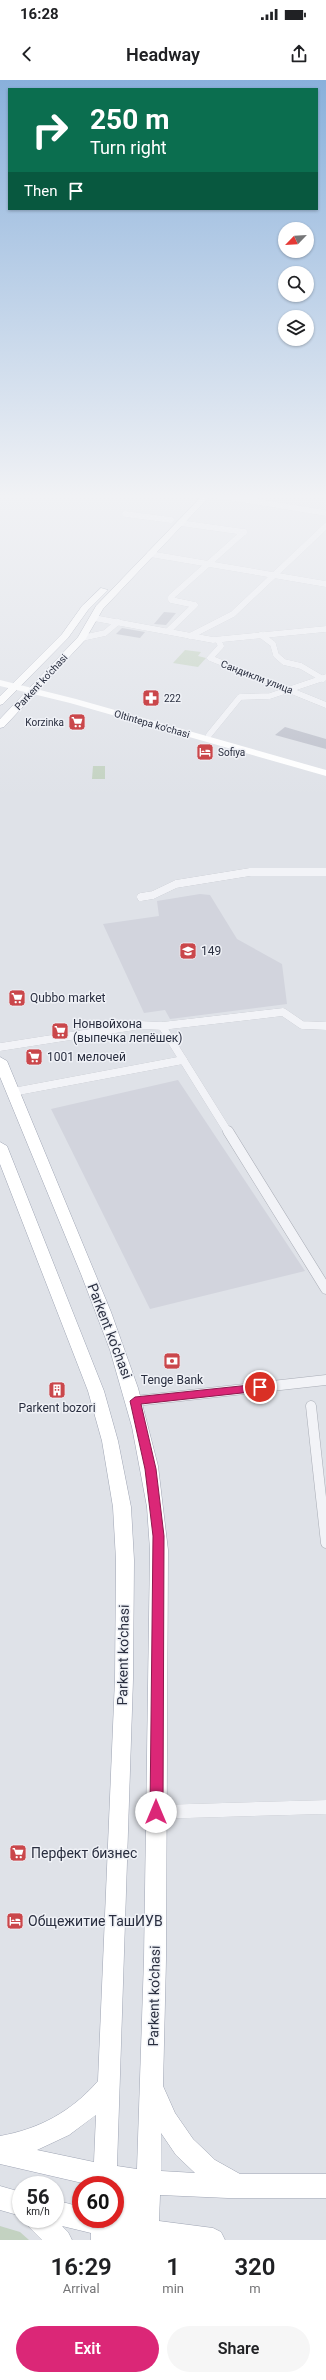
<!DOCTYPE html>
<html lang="en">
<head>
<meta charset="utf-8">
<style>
  body { margin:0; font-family:Roboto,sans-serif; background:#f6f6f6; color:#202124; height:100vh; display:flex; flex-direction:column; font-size:15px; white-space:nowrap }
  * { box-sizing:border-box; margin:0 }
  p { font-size:13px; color:#757577 }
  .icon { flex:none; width:22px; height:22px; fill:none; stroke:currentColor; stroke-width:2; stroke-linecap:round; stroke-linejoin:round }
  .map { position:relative; height:2160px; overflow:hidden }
  .sheet { display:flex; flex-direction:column; background:#fff; flex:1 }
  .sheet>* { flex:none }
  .hud { position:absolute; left:8px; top:8px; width:310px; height:122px; border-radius:0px; box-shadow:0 1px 3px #0004; background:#0b6e4f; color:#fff; overflow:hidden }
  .needle { width:26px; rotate:245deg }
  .fabs { position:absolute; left:278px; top:142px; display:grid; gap:8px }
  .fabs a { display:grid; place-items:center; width:36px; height:36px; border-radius:50%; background:#fff; box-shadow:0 1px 3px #0004; font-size:20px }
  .speed { position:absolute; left:12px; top:2096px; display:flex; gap:8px; font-size:20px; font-weight:700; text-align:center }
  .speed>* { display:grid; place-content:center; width:52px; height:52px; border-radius:50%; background:#fff; box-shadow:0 1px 3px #0004; line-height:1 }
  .speed small { font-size:10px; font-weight:400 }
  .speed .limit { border:6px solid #d22; background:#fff; color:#111 }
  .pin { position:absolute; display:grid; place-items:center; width:34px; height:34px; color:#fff; margin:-17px; border:2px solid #fff; border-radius:50%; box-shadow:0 1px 4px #0007 }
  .me { position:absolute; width:44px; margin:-22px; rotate:0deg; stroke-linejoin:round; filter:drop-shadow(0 0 3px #0008) }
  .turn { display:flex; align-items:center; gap:14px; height:84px; padding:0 16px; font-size:18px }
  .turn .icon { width:52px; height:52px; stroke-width:2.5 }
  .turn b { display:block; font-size:28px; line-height:34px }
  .then { display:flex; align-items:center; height:38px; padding:0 16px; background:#0003; gap:8px; font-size:15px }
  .eta { display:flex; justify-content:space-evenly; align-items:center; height:68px; text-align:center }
  .eta b { font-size:24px; font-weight:600; line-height:28px }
  .action { display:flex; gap:8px; margin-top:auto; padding:8px 16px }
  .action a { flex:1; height:46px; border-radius:24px; background:#db2777; color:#fff; font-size:16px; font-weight:600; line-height:46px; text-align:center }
  .action a+a { background:#f6f6f6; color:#202124 }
  .status { display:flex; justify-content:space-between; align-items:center; height:28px; padding:0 20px; background:#fff; direction:ltr }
  .status svg { height:11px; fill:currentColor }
  header { display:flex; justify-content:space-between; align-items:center; height:52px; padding:0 16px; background:#fff; font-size:18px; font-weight:600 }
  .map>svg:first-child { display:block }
  .built { fill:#d2d4dd }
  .green { fill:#c3d2c1 }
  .building { fill:#bdc0cb }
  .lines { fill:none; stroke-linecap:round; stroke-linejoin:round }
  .street-far3-casing { stroke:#a8acb5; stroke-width:6 }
  .street-far2-casing { stroke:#a8acb5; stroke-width:8 }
  .street-far1-casing { stroke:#a8acb5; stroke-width:11 }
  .street-casing { stroke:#a8acb5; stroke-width:14 }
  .primary-casing { stroke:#9fa5b4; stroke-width:1 }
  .street-far3 { stroke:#f2f3f7; stroke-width:6 }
  .street-far2 { stroke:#f2f3f7; stroke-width:8 }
  .street-far1 { stroke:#f2f3f7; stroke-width:10 }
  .street { stroke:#f2f3f7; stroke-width:14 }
  .secondary { fill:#fff; fill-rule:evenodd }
  .primary { fill:#fff; fill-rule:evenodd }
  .route { fill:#db2777; stroke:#8e194d }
  .labels { text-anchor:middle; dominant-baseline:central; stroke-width:3; stroke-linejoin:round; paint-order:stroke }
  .far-street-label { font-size:10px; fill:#292e3f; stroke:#eff1f6 }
  .far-poi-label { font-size:10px; fill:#292e3f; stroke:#eff1f6; text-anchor:start }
  .poi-label { font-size:12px; fill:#292e3f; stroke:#eff1f6; text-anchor:start }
  .near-street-label { font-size:14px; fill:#292e3f; stroke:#eff1f6 }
  .near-poi-label { font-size:14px; fill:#292e3f; stroke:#eff1f6; text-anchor:start }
</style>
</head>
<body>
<div class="status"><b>16:28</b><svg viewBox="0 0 49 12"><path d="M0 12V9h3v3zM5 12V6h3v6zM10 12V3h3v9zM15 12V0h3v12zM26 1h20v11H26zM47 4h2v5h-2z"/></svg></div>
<header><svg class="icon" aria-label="back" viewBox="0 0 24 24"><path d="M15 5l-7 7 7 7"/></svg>Headway<svg class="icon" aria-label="share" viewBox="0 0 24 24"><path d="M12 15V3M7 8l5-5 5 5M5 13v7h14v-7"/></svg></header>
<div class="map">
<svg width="326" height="2160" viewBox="0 0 326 2160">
  <rect width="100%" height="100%" fill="#dfe2e8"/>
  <g class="built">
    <path d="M200,814L210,815L237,859L282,884L287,924L170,939L165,930L144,933L103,844L159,836L157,821Z"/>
    <path d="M178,1000L305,1191L150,1229L51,1029Z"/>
  </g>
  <g class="green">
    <path d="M185,570L201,572L198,576L206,578L198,587L173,583Z"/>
    <path d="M93,686H105V699H92Z"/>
    <path d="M0,2146L20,2152L29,2160H0Z"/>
  </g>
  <g class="building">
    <path d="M164,532L176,533L166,545L154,544Z"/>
    <path d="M122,548L145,552L140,558L116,554Z"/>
    <path d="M285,647L326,659V669L275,655Z"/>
  </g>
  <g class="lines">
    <g class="street-far3-casing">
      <g id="street-far3">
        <path d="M215,415L326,433"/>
        <path d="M125,434L171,440"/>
        <path d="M180,443L244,452"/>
        <path d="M150,474L326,504"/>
        <path d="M94,538L213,560L326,549"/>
        <path d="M168,551L195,525L171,520V517L244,452"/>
        <path d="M261,555L273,564L276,575L284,582L301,586L323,599"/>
        <path d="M190,556L233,534L326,446"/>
        <path d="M82,558L105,553L118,542"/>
        <path d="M218,560L221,566L210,578L326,625"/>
        <path d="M209,655L240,617L270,616L326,597"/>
      </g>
    </g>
    <g class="street-far2-casing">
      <g id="street-far2">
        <path d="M141,817L153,815L176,804L250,792H326"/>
        <path d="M162,946L228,1052"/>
        <path d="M0,967L141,945L162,946L283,932L302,945L326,946"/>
        <path d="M13,1012L183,980"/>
      </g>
    </g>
    <g class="street-far1-casing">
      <g id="street-far1">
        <path d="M228,1051L326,1209"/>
        <path d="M135,1321L326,1300"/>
        <path d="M311,1326L326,1463"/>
      </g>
    </g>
    <g class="street-casing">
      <path id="street" d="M156,1732L326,1727"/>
    </g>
    <g class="primary-casing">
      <g id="primary">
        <path d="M203,415H211L103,529L85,560L4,647L0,648V639L78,557L96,526Z"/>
        <path d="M101,508L108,510L88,530L68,558L3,624L0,625V616L62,554L82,526Z"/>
        <path d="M0,977L7,981L111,1232L138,1308L158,1386L168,1470L166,1879L163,2006L175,2033L193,2059L215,2080L240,2094H326V2118H228L160,2115L159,2141L213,2148L221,2152L225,2160H91V2153L62,2146L68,2152L72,2160H42L29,2147L25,2139H55V2120L81,2127V2139H115V2105H91L0,2084V2056C39,2049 71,2032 98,2001L115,1599L116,1480L113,1427L102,1361L88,1311L0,1084V1062L7,1066L104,1311L118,1361L131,1427L134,1480L133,1599L117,2086L137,2089L144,1879L150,1470L147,1427L132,1347L110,1270L81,1194L0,997ZM96,2035L94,2082L37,2070L69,2055ZM161,2053L176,2075L195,2093L161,2091Z"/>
        <path d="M0,2106L21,2112V2136L0,2130Z"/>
      </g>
    </g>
    <use href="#street-far3" class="street-far3"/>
    <use href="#street-far2" class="street-far2"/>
    <use href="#street-far1" class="street-far1"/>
    <use href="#street" class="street"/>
    <path class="secondary" d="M0,600L76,619L326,690V696L70,623L0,606Z"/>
    <use href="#primary" class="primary"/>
  </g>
  <linearGradient id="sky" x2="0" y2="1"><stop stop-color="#89b0db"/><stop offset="0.58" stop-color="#f1f2f5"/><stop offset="1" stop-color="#f1f2f5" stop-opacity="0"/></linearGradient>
  <rect width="326" height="717" fill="url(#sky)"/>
  <path class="route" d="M260,1304L265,1307L260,1311L141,1324L156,1389L164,1456L163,1732L161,1736L156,1738L152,1736L150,1732L153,1456L145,1389L130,1321L135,1317Z"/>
  <defs>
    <g id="pharmacy-square" transform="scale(0.9)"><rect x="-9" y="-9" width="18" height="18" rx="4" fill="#ca474b" stroke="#eff1f6"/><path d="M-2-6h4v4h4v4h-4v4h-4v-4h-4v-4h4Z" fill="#fff"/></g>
    <g id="supermarket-square" transform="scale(0.9)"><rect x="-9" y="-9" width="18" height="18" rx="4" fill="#ca474b" stroke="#eff1f6"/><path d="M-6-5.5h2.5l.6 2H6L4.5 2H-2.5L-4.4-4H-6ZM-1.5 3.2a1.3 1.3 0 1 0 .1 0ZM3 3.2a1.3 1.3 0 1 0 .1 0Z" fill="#fff"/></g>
    <g id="hotel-square" transform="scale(0.9)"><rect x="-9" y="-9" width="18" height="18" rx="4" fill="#ca474b" stroke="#eff1f6"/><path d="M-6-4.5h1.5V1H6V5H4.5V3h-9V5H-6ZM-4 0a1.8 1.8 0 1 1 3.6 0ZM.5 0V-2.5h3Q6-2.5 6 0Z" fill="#fff"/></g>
    <g id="school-square" transform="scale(0.9)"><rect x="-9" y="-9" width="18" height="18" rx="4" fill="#ca474b" stroke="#eff1f6"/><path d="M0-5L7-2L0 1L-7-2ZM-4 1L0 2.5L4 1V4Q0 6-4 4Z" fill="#fff"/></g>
    <g id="bank-square" transform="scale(0.9)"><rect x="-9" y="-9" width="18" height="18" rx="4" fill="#ca474b" stroke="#eff1f6"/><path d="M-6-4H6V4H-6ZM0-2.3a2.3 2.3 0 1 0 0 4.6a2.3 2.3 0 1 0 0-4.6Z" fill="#fff"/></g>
    <g id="building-square" transform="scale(0.9)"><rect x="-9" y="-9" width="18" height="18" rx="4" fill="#ca474b" stroke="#eff1f6"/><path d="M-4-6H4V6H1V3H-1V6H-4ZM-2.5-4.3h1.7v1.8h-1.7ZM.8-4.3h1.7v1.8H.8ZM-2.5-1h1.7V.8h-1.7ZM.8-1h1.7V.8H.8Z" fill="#fff"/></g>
  </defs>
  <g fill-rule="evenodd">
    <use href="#pharmacy-square" x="151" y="618"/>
    <use href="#supermarket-square" x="77" y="642"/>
    <use href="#hotel-square" x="205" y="672"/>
    <use href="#school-square" x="188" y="871"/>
    <use href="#supermarket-square" x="17" y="918"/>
    <use href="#supermarket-square" x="60" y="951"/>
    <use href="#supermarket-square" x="34" y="977"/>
    <use href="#bank-square" x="172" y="1281"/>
    <use href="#building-square" x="57" y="1310"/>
    <use href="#supermarket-square" x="18" y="1773"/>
    <use href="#hotel-square" x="15" y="1841"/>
  </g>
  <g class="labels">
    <g class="far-street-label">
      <text transform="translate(257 597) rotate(21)">Сандикли улица</text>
      <text transform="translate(41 602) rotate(-47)">Parkent ko'chasi</text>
      <text transform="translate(152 644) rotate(16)">Oltintepa ko'chasi</text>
    </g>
    <g class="far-poi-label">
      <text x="164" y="618">222</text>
      <text x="64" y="642" text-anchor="end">Korzinka</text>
      <text x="218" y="672">Sofiya</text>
    </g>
    <g class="poi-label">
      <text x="201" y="871">149</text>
      <text x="30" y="918">Qubbo market</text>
      <text x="73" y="944">Нонвойхона<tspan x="73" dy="14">(выпечка лепёшек)</tspan></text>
      <text x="47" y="977">1001 мелочей</text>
      <text x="172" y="1300" text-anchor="middle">Tenge Bank</text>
      <text x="57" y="1328" text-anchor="middle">Parkent bozori</text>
    </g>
    <g class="near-street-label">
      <text transform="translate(110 1251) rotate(69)">Parkent ko'chasi</text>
      <text transform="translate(123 1575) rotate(-89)">Parkent ko'chasi</text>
      <text transform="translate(154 1916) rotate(-89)">Parkent ko'chasi</text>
    </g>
    <g class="near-poi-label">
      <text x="31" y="1773">Перфект бизнес</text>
      <text x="28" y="1841">Общежитие ТашИУВ</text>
    </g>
  </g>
</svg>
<div class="fabs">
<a><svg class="needle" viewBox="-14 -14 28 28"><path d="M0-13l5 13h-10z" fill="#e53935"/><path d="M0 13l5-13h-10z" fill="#757577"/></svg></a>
<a><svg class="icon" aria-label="search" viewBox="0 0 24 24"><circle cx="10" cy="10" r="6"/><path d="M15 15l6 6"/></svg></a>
<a><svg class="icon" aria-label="layers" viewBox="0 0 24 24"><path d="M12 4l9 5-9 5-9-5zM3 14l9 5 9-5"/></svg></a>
</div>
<div class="speed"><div>56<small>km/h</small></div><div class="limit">60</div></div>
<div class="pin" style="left:260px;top:1307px;background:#d93025"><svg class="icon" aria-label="arrive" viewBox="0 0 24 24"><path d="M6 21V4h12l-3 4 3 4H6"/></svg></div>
<svg class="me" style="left:156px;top:1732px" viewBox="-20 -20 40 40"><circle r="19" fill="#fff"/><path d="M0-13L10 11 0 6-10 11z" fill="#db2777"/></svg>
<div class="hud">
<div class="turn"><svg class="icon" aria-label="right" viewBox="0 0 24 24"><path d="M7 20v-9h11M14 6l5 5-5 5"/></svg><div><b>250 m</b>Turn right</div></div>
<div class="then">Then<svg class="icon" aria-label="arrive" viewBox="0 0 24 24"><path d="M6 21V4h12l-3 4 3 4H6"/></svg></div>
</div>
</div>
<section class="sheet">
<div class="eta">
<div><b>16:29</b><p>Arrival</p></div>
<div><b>1</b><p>min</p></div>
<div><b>320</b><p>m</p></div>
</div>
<div class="action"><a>Exit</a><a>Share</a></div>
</section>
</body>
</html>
